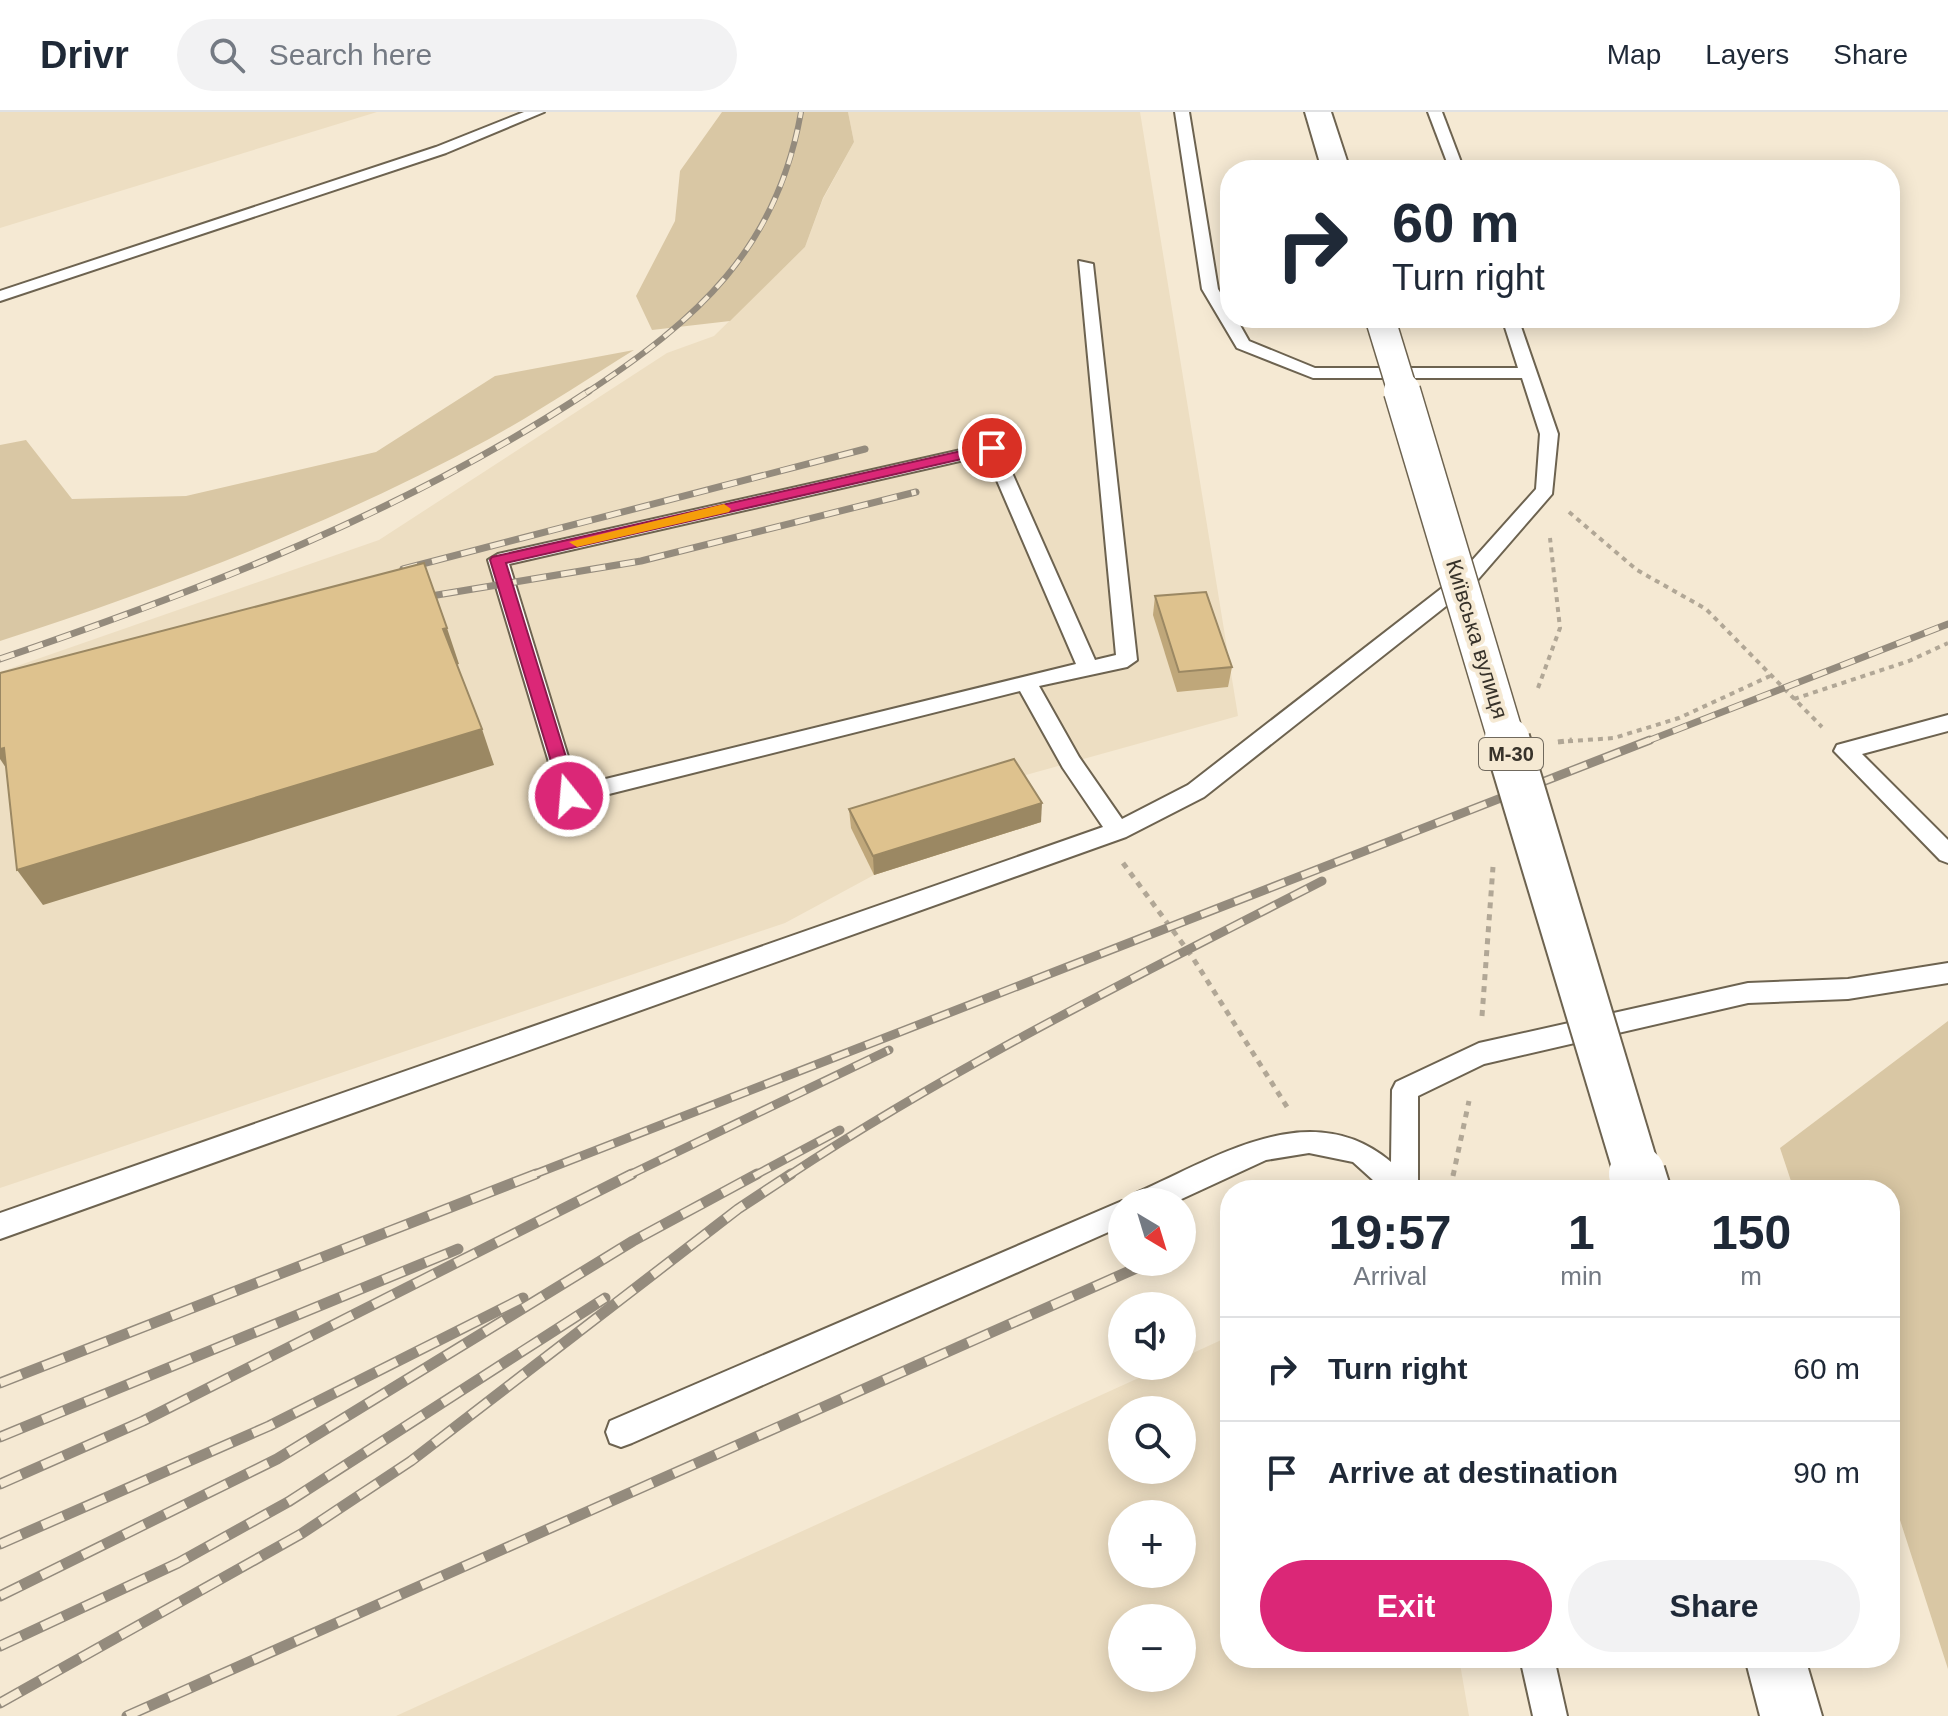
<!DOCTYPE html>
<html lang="en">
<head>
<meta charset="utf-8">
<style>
  body { margin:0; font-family:Helvetica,sans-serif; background:#f2f2f3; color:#1f2937; height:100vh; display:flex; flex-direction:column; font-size:30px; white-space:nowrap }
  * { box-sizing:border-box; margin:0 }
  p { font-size:26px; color:#747a83 }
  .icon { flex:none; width:44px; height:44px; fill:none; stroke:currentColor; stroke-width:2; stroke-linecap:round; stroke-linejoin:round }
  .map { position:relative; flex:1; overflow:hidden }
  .drawer { position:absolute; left:1220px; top:1068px; width:680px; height:488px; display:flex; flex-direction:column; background:#fff; border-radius:32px; box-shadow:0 4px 20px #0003 }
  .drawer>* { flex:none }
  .hud { position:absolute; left:1220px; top:48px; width:680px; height:168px; border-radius:32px; box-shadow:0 4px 20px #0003; background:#fff; color:#1f2937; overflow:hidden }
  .needle { width:52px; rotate:142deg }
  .fabs { position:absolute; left:1108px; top:1076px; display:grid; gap:16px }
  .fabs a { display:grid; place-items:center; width:88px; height:88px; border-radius:50%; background:#fff; box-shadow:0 4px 20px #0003; font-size:40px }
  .pin { position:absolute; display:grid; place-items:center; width:68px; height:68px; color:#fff; margin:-34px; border:4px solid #fff; border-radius:50%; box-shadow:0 2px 8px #0007 }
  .me { position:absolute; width:88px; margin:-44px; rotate:343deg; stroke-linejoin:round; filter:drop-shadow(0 0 6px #0008) }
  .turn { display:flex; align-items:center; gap:28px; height:168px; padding:0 40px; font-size:36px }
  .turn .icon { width:104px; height:104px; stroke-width:2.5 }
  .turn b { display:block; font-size:56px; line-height:68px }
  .eta { display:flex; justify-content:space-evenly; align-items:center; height:136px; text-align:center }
  .eta b { font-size:48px; font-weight:700; line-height:56px }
  .action { display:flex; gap:16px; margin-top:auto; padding:16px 40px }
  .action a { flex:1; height:92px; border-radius:48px; background:#db2777; color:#fff; font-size:32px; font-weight:700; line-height:92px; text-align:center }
  .action a+a { background:#f2f2f3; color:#1f2937 }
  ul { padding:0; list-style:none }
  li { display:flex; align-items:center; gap:24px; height:104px; padding:0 40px; border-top:2px solid #e0e1e3 }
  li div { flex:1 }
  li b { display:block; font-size:30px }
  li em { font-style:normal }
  header { display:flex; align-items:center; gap:48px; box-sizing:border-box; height:112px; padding:0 40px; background:#fff; border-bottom:2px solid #e0e1e3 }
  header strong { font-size:38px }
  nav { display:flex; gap:44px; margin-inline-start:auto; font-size:28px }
  .search { width:560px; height:72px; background:#f2f2f3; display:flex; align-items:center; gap:20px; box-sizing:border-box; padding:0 28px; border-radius:44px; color:#747a83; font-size:30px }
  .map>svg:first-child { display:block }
  .built { fill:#eddec2; fill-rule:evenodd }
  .green { fill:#d9c7a4 }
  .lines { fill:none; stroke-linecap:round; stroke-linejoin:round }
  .service-casing { stroke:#6d6350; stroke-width:4 }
  .trunk-casing { stroke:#6d6350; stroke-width:4 }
  .path-far2 { stroke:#b1a796; stroke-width:4; stroke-dasharray:5 5; stroke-linecap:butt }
  .path-far1 { stroke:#b1a796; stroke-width:5; stroke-dasharray:6 6; stroke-linecap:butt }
  .path { stroke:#b1a796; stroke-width:6; stroke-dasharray:8 8; stroke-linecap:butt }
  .service { fill:#fff; fill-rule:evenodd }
  .trunk { fill:#fff; fill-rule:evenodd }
  .rail-far3-casing { stroke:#948b7d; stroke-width:6 }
  .rail-far2-casing { stroke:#948b7d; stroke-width:7 }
  .rail-far1-casing { stroke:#948b7d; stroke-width:9 }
  .rail-casing { stroke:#948b7d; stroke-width:11 }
  .rail-far3 { stroke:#f5e9d3; stroke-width:4; stroke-dasharray:12; stroke-linecap:butt }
  .rail-far2 { stroke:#f5e9d3; stroke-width:5; stroke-dasharray:15; stroke-linecap:butt }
  .rail-far1 { stroke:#f5e9d3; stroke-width:6; stroke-dasharray:18; stroke-linecap:butt }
  .rail { stroke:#f5e9d3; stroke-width:8; stroke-dasharray:23; stroke-linecap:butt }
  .trunk-bridge-far3-casing { stroke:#6d6350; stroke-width:32; stroke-linecap:butt }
  .trunk-bridge-far2-casing { stroke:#6d6350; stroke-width:39; stroke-linecap:butt }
  .trunk-bridge-far1-casing { stroke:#6d6350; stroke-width:49; stroke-linecap:butt }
  .trunk-bridge-casing { stroke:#6d6350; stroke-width:60; stroke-linecap:butt }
  .trunk-bridge-far3 { stroke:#fff; stroke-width:29 }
  .trunk-bridge-far2 { stroke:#fff; stroke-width:36 }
  .trunk-bridge-far1 { stroke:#fff; stroke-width:45 }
  .trunk-bridge { stroke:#fff; stroke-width:56 }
  .wall { fill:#bfa77a }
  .shaded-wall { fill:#9b8863 }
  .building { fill:#dec28e; stroke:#9b8863; stroke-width:2 }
  .route { fill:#db2777; stroke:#8e194d; stroke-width:2 }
  .slow { fill:#f59e0b }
  .labels { text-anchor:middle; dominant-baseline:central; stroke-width:8; stroke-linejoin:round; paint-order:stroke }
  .shield { fill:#f5e9d3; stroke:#70695d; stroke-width:2 }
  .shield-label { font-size:20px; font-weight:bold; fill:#37322a }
  .street-label { font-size:22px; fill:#37322a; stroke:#f5e9d3 }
</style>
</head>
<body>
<header>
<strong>Drivr</strong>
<div class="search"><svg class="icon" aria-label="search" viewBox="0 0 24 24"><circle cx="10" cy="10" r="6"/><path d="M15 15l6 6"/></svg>Search here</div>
<nav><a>Map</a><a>Layers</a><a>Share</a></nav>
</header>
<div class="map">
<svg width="1948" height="1604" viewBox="0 0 1948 1604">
  <rect width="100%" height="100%" fill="#f5e9d3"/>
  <g class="built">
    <path d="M0,0H377L0,116Z"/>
    <path d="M848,0H1140L1238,604L1015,666L1041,710L874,763L785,811L0,1076V560L379,428L667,241L714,224L805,135L823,87L854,30Z"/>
    <path d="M1230,1224V1546H1459L1469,1604H396L1165,1254H1182V1246ZM1122,1298H1182V1358H1122ZM1122,1402H1182V1462H1122ZM1122,1506H1182V1566H1122Z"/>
  </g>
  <g class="green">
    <path d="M722,0H848L854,30L823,86L805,135L730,209L652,218L636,184L675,109L680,59Z"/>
    <path d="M634,238C586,268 538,300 489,327C335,411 166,475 0,529V333L26,328L72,387L186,384L376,340L495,264Z"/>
    <path d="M1948,909V1557L1890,1377V1078H1794L1780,1036Z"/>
  </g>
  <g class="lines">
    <g class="service-casing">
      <g id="service">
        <path d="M524,0H544L446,41L0,189V179L436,35Z"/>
        <path d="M1175,0H1189L1218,177L1230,197V206H1236L1249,229L1315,256H1518L1502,206H1518L1558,322L1552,382L1474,472L1204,685L1126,725L0,1127V1101L1103,715L1063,656L1020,579L569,692L561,690L488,448L498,442L992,331L1001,336L1095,548L1116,543L1079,149L1093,152L1137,548L1127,555L1039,574L1079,645L1122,707L1188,673L1460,462L1536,377L1540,322L1522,266H1313L1237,236L1202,177ZM986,343L1076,552L577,674L509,452Z"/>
        <path d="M1428,0H1442L1464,58H1450Z"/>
        <path d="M1948,603V619L1862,642L1948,728V751L1940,748L1834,639L1837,633Z"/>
        <path d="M1948,851V871L1848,887L1748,891L1484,952L1418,984V1078H1384L1353,1050L1309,1041L1266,1048L1175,1090H1132L1136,1081C1216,1046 1311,982 1391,1050L1392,978L1396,970L1479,931L1748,871L1848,867Z"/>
        <path d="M1122,1089L1126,1090H1122V1114L632,1331L621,1335L610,1331L606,1320L610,1309Z"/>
        <path d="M1520,1546H1554L1567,1604H1533Z"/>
      </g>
    </g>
    <g class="trunk-casing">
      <g id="trunk">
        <path d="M1305,0H1331L1350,58H1322Z"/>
        <path d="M1745,1546H1805L1822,1604H1760Z"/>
      </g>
    </g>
    <g class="path-far2">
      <path d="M1569,400L1637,458L1706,497L1822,615"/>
      <path d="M1538,576L1560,516L1550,426"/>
      <path d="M1794,587L1909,549L1948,531"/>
      <path d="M1558,630L1614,626L1679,606L1770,564"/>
    </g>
    <g class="path-far1">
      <path d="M1558,630L1572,628"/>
      <path d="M1123,751L1191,843L1289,998"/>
      <path d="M1482,904L1493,755"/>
      <path d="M1453,1064L1469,989"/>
    </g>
    <path class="path" d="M1450,1078L1453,1062"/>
    <use href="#service" class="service"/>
    <use href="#trunk" class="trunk"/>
    <g class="rail-far3-casing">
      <path id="rail-far3" d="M586,281C697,208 777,137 801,0"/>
    </g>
    <g class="rail-far2-casing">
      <g id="rail-far2">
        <path d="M403,457L865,337"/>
        <path d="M413,487L641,449L916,380"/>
        <path d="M0,547C205,477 407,399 589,279"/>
        <path d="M1645,630L1948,512"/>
      </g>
    </g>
    <g class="rail-far1-casing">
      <g id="rail-far1">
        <path d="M530,1064L1650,628"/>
        <path d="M627,1064L889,938"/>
        <path d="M754,1064L840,1018"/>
        <path d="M788,1064C958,952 1141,862 1322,769"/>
      </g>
    </g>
    <g class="rail-casing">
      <g id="rail">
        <path d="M1182,1136L1187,1134"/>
        <path d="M0,1271L536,1062"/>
        <path d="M0,1325L458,1137"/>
        <path d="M0,1372L143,1309L632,1062"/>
        <path d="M0,1432L269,1314L523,1186"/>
        <path d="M0,1484L277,1347L633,1129L757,1062"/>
        <path d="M0,1534L178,1451L288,1390L605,1186"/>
        <path d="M0,1591L301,1422L411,1349L738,1097L791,1062"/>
        <path d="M127,1604L1150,1150"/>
      </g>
    </g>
    <use href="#rail-far3" class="rail-far3"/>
    <use href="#rail-far2" class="rail-far2"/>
    <use href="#rail-far1" class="rail-far1"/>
    <use href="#rail" class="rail"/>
    <g class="trunk-bridge-far3-casing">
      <path id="trunk-bridge-far3" d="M1380,206L1403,281"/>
    </g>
    <g class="trunk-bridge-far2-casing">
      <path id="trunk-bridge-far2" d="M1402,279L1507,630"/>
    </g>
    <g class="trunk-bridge-far1-casing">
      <path id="trunk-bridge-far1" d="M1507,628L1638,1064"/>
    </g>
    <g class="trunk-bridge-casing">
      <path id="trunk-bridge" d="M1637,1062L1642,1078"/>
    </g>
    <use href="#trunk-bridge-far3" class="trunk-bridge-far3"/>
    <use href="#trunk-bridge-far2" class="trunk-bridge-far2"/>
    <use href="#trunk-bridge-far1" class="trunk-bridge-far1"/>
    <use href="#trunk-bridge" class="trunk-bridge"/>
  </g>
  <g class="wall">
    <path d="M1155,484L1232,555L1228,575L1177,580L1153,503Z"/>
    <path d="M849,697L1041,710L874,763L851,716Z"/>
  </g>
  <g class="shaded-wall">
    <path d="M447,516L459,552L455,553L443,517Z"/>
    <path d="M482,617L494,653L43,793L17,758Z"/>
    <path d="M4,636L19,675L0,647V637Z"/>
    <path d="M1042,691L1041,710L874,763L873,744Z"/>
  </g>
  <g class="building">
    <path d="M424,451L447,516L443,517L482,617L17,758L4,636L0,637V561Z"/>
    <path d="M1206,480L1232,555L1179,560L1155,484Z"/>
    <path d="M1014,647L1042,691L873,744L849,697Z"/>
  </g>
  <path class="route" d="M992,332L997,333V339L506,451L578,684L569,690L563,689L490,448L492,445Z"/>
  <path class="slow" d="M724,392L731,397L729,400L577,435L569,430Z"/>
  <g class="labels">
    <rect class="shield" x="1479" y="626" width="64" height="32" rx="6"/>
    <g class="shield-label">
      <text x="1511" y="642">М-30</text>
    </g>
    <g class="street-label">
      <text transform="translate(1477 527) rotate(73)">Київська вулиця</text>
    </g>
  </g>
</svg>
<div class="fabs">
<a><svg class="needle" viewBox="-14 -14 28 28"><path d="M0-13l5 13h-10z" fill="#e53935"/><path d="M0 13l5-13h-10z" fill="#747a83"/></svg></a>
<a><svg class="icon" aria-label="sound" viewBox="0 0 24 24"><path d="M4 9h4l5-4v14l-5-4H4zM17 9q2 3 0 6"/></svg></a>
<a><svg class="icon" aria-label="search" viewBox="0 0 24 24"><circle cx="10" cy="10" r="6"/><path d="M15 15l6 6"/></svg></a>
<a>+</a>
<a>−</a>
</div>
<div class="pin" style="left:992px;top:336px;background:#d93025"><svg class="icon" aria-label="arrive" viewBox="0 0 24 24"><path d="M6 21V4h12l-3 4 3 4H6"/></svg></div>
<svg class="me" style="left:569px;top:684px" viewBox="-20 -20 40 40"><circle r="17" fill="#db2777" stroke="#fff" stroke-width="3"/><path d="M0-11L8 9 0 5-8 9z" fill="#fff"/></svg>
<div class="hud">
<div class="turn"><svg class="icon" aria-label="right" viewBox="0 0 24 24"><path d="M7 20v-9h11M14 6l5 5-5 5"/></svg><div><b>60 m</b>Turn right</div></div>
</div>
<section class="drawer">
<div class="eta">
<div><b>19:57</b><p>Arrival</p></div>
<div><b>1</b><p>min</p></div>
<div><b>150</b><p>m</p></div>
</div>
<ul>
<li><svg class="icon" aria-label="right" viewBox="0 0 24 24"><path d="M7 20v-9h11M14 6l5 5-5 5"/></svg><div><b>Turn right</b></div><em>60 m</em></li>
<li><svg class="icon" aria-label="arrive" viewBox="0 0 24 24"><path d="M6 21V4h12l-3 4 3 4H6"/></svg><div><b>Arrive at destination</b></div><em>90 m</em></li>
</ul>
<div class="action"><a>Exit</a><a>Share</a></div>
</section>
</div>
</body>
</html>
